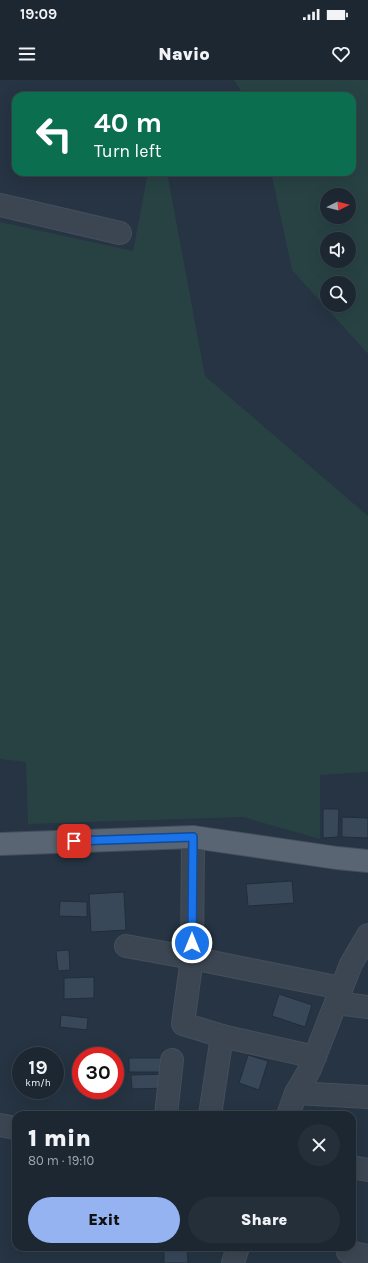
<!DOCTYPE html>
<html lang="en">
<head>
<meta charset="utf-8">
<style>
  body { margin:0; font-family:Karla,sans-serif; background:#252f3a; color:#f1f3f6; height:100vh; display:flex; flex-direction:column; font-size:15px; white-space:nowrap }
  * { box-sizing:border-box; margin:0 }
  p { font-size:13px; color:#a0a5ac }
  .icon { flex:none; width:22px; height:22px; fill:none; stroke:currentColor; stroke-width:2; stroke-linecap:round; stroke-linejoin:round }
  .map { position:relative; flex:1; overflow:hidden }
  .side { position:absolute; left:12px; top:1031px; width:344px; height:140px; display:flex; flex-direction:column; background:#1c2732; border-radius:12px; box-shadow:0 4px 16px #0002,0 0 0 1px #3a444d }
  .side>* { flex:none }
  .banner { position:absolute; left:12px; top:12px; width:344px; height:84px; border-radius:12px; box-shadow:0 4px 16px #0002,0 0 0 1px #3a444d; background:#0b6e4f; color:#fff; overflow:hidden }
  .needle { width:26px; rotate:84deg }
  .controls { position:absolute; left:320px; top:108px; display:grid; gap:8px }
  .controls a { display:grid; place-items:center; width:36px; height:36px; border-radius:50%; background:#1c2732; box-shadow:0 4px 16px #0002,0 0 0 1px #3a444d; font-size:20px }
  .speed { position:absolute; left:12px; top:967px; display:flex; gap:8px; font-size:20px; font-weight:700; text-align:center }
  .speed>* { display:grid; place-content:center; width:52px; height:52px; border-radius:50%; background:#1c2732; box-shadow:0 4px 16px #0002,0 0 0 1px #3a444d; line-height:1 }
  .speed small { font-size:10px; font-weight:400 }
  .speed .limit { border:6px solid #d22; background:#fff; color:#111 }
  .pin { position:absolute; display:grid; place-items:center; width:34px; height:34px; color:#fff; margin:-17px; border-radius:8px; box-shadow:0 2px 6px #0006 }
  .me { position:absolute; width:44px; margin:-22px; rotate:0deg; stroke-linejoin:round; filter:drop-shadow(0 0 3px #0008) }
  .turn { display:flex; align-items:center; gap:14px; height:84px; padding:0 16px; font-size:18px }
  .turn .icon { width:52px; height:52px; stroke-width:2.5 }
  .turn b { display:block; font-size:28px; line-height:34px }
  .round { display:grid; place-items:center; flex:none; width:42px; height:42px; border-radius:21px; background:#252f3a }
  .overview { display:flex; align-items:center; justify-content:space-between; height:68px; padding:0 16px }
  h1 { font-size:24px; font-weight:800; line-height:30px }
  .action { display:flex; gap:8px; margin-top:auto; padding:8px 16px }
  .action a { flex:1; height:46px; border-radius:24px; background:#95b2f1; color:#111; font-size:16px; font-weight:800; line-height:46px; text-align:center }
  .action a+a { background:#252f3a; color:#f1f3f6 }
  .status { display:flex; justify-content:space-between; align-items:center; height:28px; padding:0 20px; background:#1c2732; direction:ltr }
  .status svg { height:11px; fill:currentColor }
  header { display:flex; justify-content:space-between; align-items:center; height:52px; padding:0 16px; background:#1c2732; font-size:18px; font-weight:800 }
  .map>svg:first-child { display:block }
  .green { fill:#284244; fill-rule:evenodd }
  .building { fill:#384859; stroke:#212d3a }
  .lines { fill:none; stroke-linecap:round; stroke-linejoin:round }
  .minor-casing { stroke:#444f5c; stroke-width:24 }
  .major-casing { stroke:#444f5c; stroke-width:24 }
  .minor { stroke:#3b4652; stroke-width:22 }
  .major { stroke:#596572; stroke-width:22 }
  .route-casing { stroke:#114b97; stroke-width:10 }
  .route { stroke:#1a73e8; stroke-width:7 }
</style>
</head>
<body>
<div class="status"><b>19:09</b><svg viewBox="0 0 49 12"><path d="M0 12V9h3v3zM5 12V6h3v6zM10 12V3h3v9zM15 12V0h3v12zM26 1h20v11H26zM47 4h2v5h-2z"/></svg></div>
<header><svg class="icon" aria-label="menu" viewBox="0 0 24 24"><path d="M4 6h16M4 12h16M4 18h16"/></svg>Navio<svg class="icon" aria-label="heart" viewBox="0 0 24 24"><path d="M12 20l-8-8c-3-5 5-10 8-4 3-6 11-1 8 4z"/></svg></header>
<div class="map">
<svg width="368" height="1183" viewBox="0 0 368 1183">
  <rect width="100%" height="100%" fill="#263443"/>
  <g class="green">
    <path d="M234,0H368V274L292,190L271,92H352V16H244ZM327,115H349V137H327ZM327,159H349V181H327ZM327,203H349V225H327Z"/>
    <path d="M148,92H167L205,296L368,436V692L320,695V759L243,737L28,744L26,682L0,679V142L133,171Z"/>
  </g>
  <g class="building">
    <path d="M323,729H339L338,757L323,758Z"/>
    <path d="M342,737L368,738V758L342,757Z"/>
    <path d="M292,801L294,823L248,826L246,804Z"/>
    <path d="M124,812L126,850L91,852L89,814Z"/>
    <path d="M60,821L87,822V837L59,836Z"/>
    <path d="M69,870L70,890L58,891L56,871Z"/>
    <path d="M94,897V918L64,919V898Z"/>
    <path d="M279,914L312,925L305,947L272,936Z"/>
    <path d="M61,935L88,938L87,950L60,947Z"/>
    <path d="M248,975L268,981L259,1010L239,1003Z"/>
    <rect x="129" y="978" width="37" height="14"/>
    <path d="M167,994L168,1008L132,1009L131,995Z"/>
    <path d="M164,1168H187L188,1183H164Z"/>
  </g>
  <g class="lines">
    <g class="minor-casing">
      <g id="minor">
        <path d="M0,125L120,153"/>
        <path d="M193,757L192,878L341,908"/>
        <path d="M126,866L192,878L183,944L222,956"/>
        <path d="M336,923L368,927"/>
        <path d="M296,1013L368,1017"/>
        <path d="M166,1035L172,980"/>
        <path d="M210,1035L222,956L315,977"/>
        <path d="M288,1035L296,1013L310,989L351,884L368,855"/>
        <path d="M0,1045L16,1048"/>
        <path d="M352,1087L368,1090"/>
        <path d="M348,1172L368,1176"/>
        <path d="M233,1183L238,1167"/>
      </g>
    </g>
    <g class="major-casing">
      <path id="major" d="M0,764L193,757L337,778L368,781"/>
    </g>
    <use href="#minor" class="minor"/>
    <use href="#major" class="major"/>
  </g>
  <g class="lines">
    <g class="route-casing">
      <path id="route" d="M74,761L193,757L192,863"/>
    </g>
    <use href="#route" class="route"/>
  </g>
</svg>
<div class="controls">
<a><svg class="needle" viewBox="-14 -14 28 28"><path d="M0-13l5 13h-10z" fill="#e53935"/><path d="M0 13l5-13h-10z" fill="#a0a5ac"/></svg></a>
<a><svg class="icon" aria-label="sound" viewBox="0 0 24 24"><path d="M4 9h4l5-4v14l-5-4H4zM17 9q2 3 0 6"/></svg></a>
<a><svg class="icon" aria-label="search" viewBox="0 0 24 24"><circle cx="10" cy="10" r="6"/><path d="M15 15l6 6"/></svg></a>
</div>
<div class="speed"><div>19<small>km/h</small></div><div class="limit">30</div></div>
<div class="pin" style="left:74px;top:761px;background:#d93025"><svg class="icon" aria-label="arrive" viewBox="0 0 24 24"><path d="M6 21V4h12l-3 4 3 4H6"/></svg></div>
<svg class="me" style="left:192px;top:863px" viewBox="-20 -20 40 40"><circle r="17" fill="#1a73e8" stroke="#fff" stroke-width="3"/><path d="M0-11L8 9 0 5-8 9z" fill="#fff"/></svg>
<div class="banner">
<div class="turn"><svg class="icon" aria-label="left" viewBox="0 0 24 24"><path d="M17 20v-9H6M10 6l-5 5 5 5"/></svg><div><b>40 m</b>Turn left</div></div>
</div>
<section class="side">
<div class="overview"><div><h1>1 min</h1><p>80 m · 19:10</p></div><a class="round"><svg class="icon" aria-label="close" viewBox="0 0 24 24"><path d="M6 6l12 12M18 6L6 18"/></svg></a></div>
<div class="action"><a>Exit</a><a>Share</a></div>
</section>
</div>
</body>
</html>
